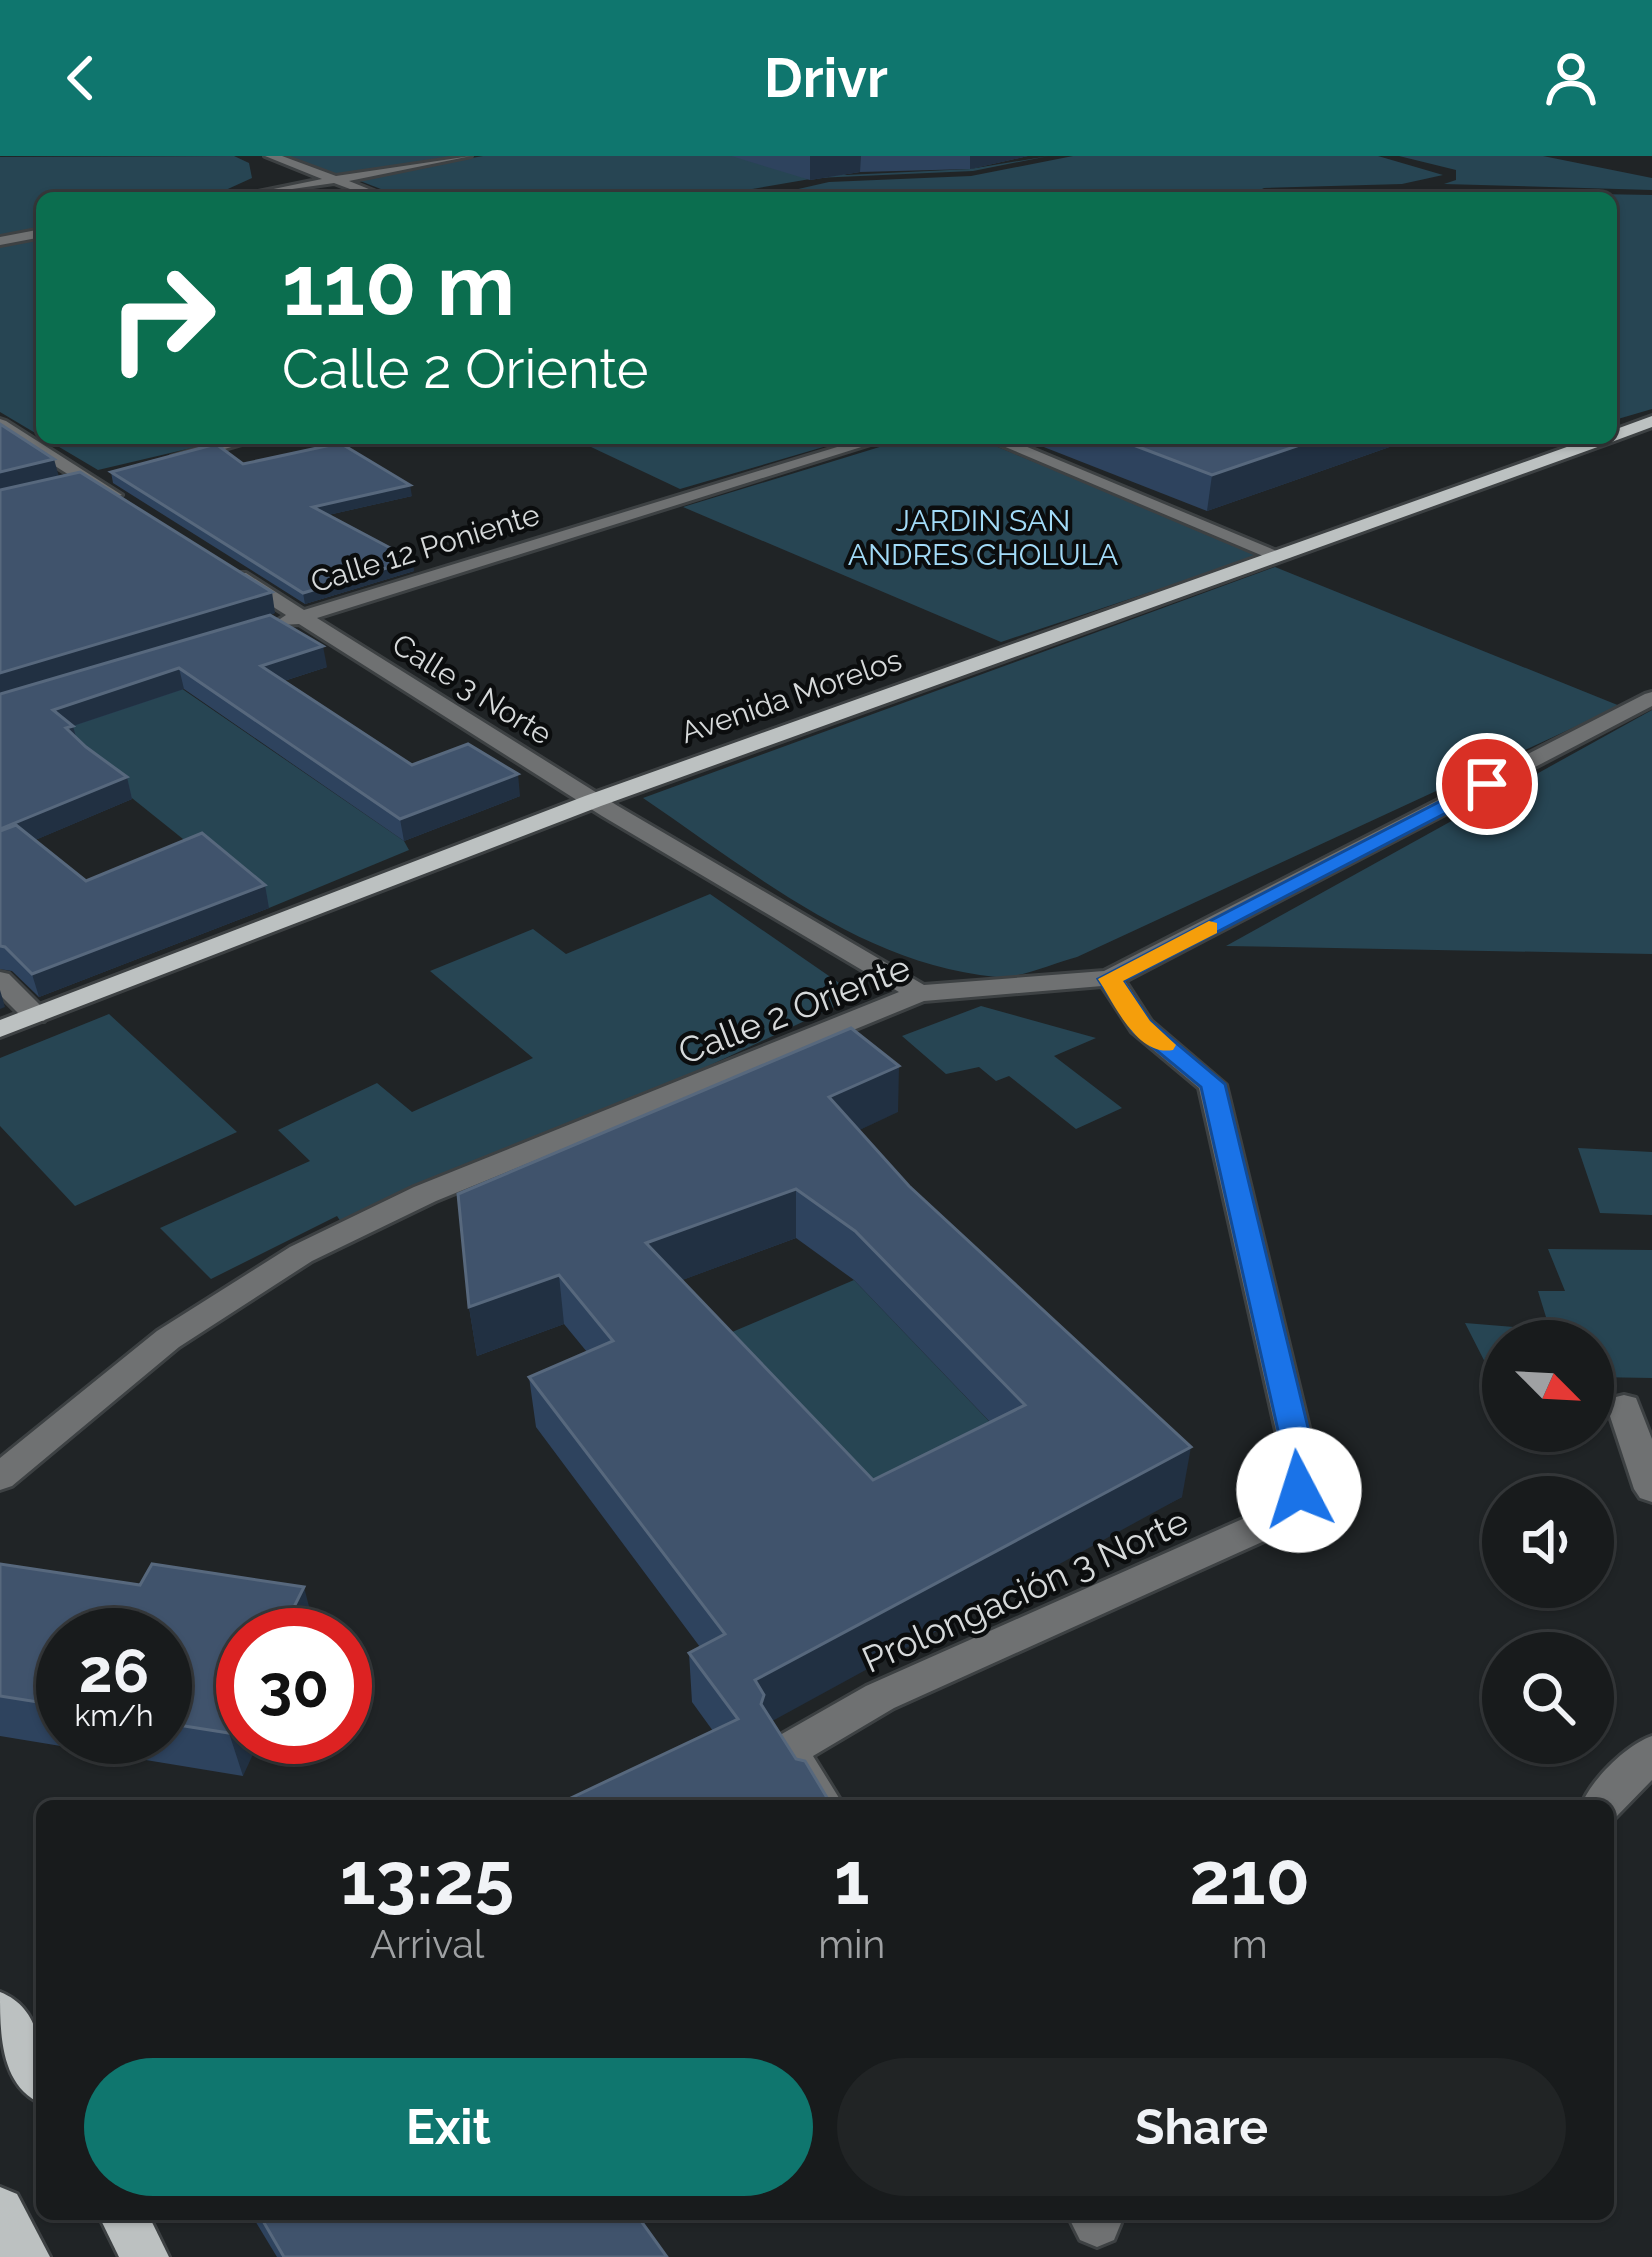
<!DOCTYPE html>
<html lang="en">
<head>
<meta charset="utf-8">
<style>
  body { margin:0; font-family:Raleway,sans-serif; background:#212425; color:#f1f3f6; height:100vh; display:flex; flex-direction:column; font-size:45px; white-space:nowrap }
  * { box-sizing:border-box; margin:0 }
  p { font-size:39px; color:#9fa1a3 }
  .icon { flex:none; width:66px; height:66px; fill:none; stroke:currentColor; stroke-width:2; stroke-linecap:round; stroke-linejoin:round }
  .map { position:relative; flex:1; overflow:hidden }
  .drawer { position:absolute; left:36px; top:1644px; width:1578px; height:420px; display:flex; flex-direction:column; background:#181b1c; border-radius:18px; box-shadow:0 3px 9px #0004,0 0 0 3px #36393b }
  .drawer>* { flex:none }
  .guide { position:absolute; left:36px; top:36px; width:1581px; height:252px; border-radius:18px; box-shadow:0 3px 9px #0004,0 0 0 3px #36393b; background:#0b6e4f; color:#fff; overflow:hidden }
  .needle { width:78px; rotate:114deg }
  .buttons { position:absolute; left:1482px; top:1164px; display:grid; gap:24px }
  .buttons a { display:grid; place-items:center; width:132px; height:132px; border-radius:50%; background:#181b1c; box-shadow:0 3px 9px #0004,0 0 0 3px #36393b; font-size:60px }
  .speed { position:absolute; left:36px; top:1452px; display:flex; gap:24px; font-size:60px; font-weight:700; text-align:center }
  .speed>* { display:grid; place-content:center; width:156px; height:156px; border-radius:50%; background:#181b1c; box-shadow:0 3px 9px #0004,0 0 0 3px #36393b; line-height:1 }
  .speed small { font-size:30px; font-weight:400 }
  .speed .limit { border:18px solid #d22; background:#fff; color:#111 }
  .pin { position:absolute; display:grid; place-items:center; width:102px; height:102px; color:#fff; margin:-51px; border:6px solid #fff; border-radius:50%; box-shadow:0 3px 12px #0007 }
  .me { position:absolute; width:132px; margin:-66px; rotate:355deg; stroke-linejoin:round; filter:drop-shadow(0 0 9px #0008) }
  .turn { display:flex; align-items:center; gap:42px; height:252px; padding:0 48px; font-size:54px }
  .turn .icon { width:156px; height:156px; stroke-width:2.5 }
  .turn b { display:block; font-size:84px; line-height:102px }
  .eta { display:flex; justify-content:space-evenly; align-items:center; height:204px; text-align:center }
  .eta b { font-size:72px; font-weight:700; line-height:84px }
  .action { display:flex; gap:24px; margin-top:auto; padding:24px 48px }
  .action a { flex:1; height:138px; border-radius:72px; background:#0f766e; color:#fff; font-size:48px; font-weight:700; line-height:138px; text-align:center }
  .action a+a { background:#212425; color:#f1f3f6 }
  header { display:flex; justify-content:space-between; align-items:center; height:156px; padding:0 48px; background:#0f766e; color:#fff; font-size:54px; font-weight:700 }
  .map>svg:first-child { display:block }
  .green { fill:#274553 }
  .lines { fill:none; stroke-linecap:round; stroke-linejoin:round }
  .minor-casing { stroke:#3d4143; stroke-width:6 }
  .major-casing { stroke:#3d4143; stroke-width:6 }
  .minor { fill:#6f7172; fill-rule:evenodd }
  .major { fill:#bcc1c1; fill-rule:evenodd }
  .wall { fill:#2e435e; fill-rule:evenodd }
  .shaded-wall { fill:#213042 }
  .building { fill:#40536c; stroke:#57687d; stroke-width:3; fill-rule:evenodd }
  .route { fill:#1a73e8; stroke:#114b97; stroke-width:3 }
  .slow { fill:#f59e0b }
  .labels { text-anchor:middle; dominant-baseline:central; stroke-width:9; stroke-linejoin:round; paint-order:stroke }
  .far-park-label { font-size:30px; fill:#a2dbf8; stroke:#0b0d0e }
  .far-street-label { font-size:30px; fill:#d6d9da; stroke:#0b0d0e }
  .street-label { font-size:36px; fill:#d6d9da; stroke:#0b0d0e }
</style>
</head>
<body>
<header><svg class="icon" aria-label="back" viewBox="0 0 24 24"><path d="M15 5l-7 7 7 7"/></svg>Drivr<svg class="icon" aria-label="person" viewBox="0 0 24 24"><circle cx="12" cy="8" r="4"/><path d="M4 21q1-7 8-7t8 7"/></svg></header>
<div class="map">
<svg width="1652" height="2101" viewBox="0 0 1652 2101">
  <rect width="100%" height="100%" fill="#202426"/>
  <g class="green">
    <path d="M234,0L249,7L252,22L208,42H42V73L0,80V1Z"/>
    <path d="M284,0H456L341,21Z"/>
    <path d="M483,0H798L846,19L970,13L1049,0L973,15L816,22L700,42H404L355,23Z"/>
    <path d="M1073,0H1378L1443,19L1402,28L1264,32L1256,36L1258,42H759L829,26L971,20Z"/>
    <path d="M1399,0H1543L1652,22V34L1444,28L1456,24V14Z"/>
    <path d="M1431,35L1652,39V253L1611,265V42H1325L1309,37L1432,39Z"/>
    <path d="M42,78V281L0,256V86Z"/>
    <path d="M44,282H234L98,314Z"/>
    <path d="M572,282H854L680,333Z"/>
    <path d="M909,282H976L1261,399L1001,486L683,351Z"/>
    <path d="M1275,411L1620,550L1077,801C1053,807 1020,823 996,821C861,808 751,715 643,642Z"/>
    <path d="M159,517L404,685L409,694L269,752L77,598L59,575Z"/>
    <path d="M1652,554V798L1226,790Z"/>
    <path d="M710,738L858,840L349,1078L337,1060L211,1123L160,1072L310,1005L278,974L377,927L412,956L533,902L430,815L533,773L566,798Z"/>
    <path d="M981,850L1096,882L1054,900L1122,952L1076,973L1009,920L996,925L979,911L946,918L902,880Z"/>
    <path d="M109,858L237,976L75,1050L0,970V902Z"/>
    <path d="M1578,992L1652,996V1059L1600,1057Z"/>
    <path d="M1548,1093L1652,1094V1222L1593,1221V1185H1503V1220H1492L1465,1167L1550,1174L1538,1135H1565Z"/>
    <path d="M854,1124L1007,1284L857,1357L711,1185Z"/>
  </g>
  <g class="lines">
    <g class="minor-casing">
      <g id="minor">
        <path d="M265,0H282L336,20L471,0L349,25L391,42H374L334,27L229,42L322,23Z"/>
        <path d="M42,73V81L0,89V81Z"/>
        <path d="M0,263L6,265L122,339L107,343L0,275Z"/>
        <path d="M235,282H263L179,306L171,301Z"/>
        <path d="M984,282H1006L1291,401L1275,405Z"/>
        <path d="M860,284L874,287L317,462L618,650L924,829L1104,815L1645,538L1652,536V550L1125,825L1151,865L1226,929L1313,1288L1317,1334L1282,1377L894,1552L813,1600L844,1650H801L767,1595L773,1583L866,1530L1256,1357L1281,1330L1279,1288L1199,932L1132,876L1102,830L924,845L436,1045L312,1105L179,1191L12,1330L0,1334V1302L157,1175L290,1091L414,1031L899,836L602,660L299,468L280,469L277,465L286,459L232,425V417H246L304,454Z"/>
        <path d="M0,816L9,818L44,853L48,859L44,865H26L0,839Z"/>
        <path d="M1624,1239L1636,1242L1652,1283V1346L1640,1342L1634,1333L1607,1251L1612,1242Z"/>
        <path d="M1652,1580V1624L1615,1662L1608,1664V1650H1581C1590,1625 1626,1589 1652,1580Z"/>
        <path d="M1067,2058H1117L1121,2067L1114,2084L1097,2091L1080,2084Z"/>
      </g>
    </g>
    <g class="major-casing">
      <g id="major">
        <path d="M1652,260V271L1617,284L601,650L0,881V864L585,640L1592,282H1611V275Z"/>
        <path d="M0,1836C46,1854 42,1907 42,1948C0,1930 0,1877 0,1836Z"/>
        <path d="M0,2031L17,2038L50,2101H0Z"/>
        <path d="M98,2058H148L169,2101H119Z"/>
      </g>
    </g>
    <use href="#minor" class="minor"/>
    <use href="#major" class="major"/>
  </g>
  <g class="wall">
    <path d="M731,0H1028L970,13L860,16L810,24Z"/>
    <path d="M0,268L59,321L275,457L189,483L327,511L284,525L412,609L520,640L404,685L184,533L73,570L76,582L127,621L132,643L35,684L86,725L265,729L269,752L39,841L12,815L0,813Z"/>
    <path d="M1032,282H1415L1207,355L1031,286Z"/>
    <path d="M243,308L412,340L328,359L414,415L305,448L113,327L111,316Z"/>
    <path d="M898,956L859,974L1182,1341L713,1575L692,1546L689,1497L700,1491L536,1271L529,1221L587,1196L564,1168L477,1200L469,1151ZM796,1082L854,1124L990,1266L873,1324L682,1124Z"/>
    <path d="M0,1408L315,1474L243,1479V1620L0,1580ZM63,1479H165V1581H63Z"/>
    <path d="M251,2058H636L667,2101H277Z"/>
  </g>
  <g class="shaded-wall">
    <path d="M810,0H861L860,16L810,24Z"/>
    <path d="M970,0H1028L970,13Z"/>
    <path d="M1320,282H1415L1207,355L1212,319Z"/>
    <path d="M54,303L59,321L0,336V316Z"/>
    <path d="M410,329L412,340L315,362L313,351Z"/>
    <path d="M413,404L414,415L305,448L303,437Z"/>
    <path d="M272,436L275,457L0,540V517Z"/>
    <path d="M323,490L327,511L265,531L261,510Z"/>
    <path d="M179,512L184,533L73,570L79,592L53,554Z"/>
    <path d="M518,618L520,640L404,685L400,663Z"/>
    <path d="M127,621L132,643L0,699V673Z"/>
    <path d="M265,729L269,752L39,841L32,818Z"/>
    <path d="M0,834L5,851L0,853Z"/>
    <path d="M899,910L898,956L829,988V941Z"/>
    <path d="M796,1033V1082L650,1136L646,1087Z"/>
    <path d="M559,1119L564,1168L477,1200L469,1151Z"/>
    <path d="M1191,1291L1182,1341L765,1569L755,1524Z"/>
    <path d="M304,1431L315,1474L313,1479H280Z"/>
    <path d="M243,1550V1581H261L243,1620L229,1577Z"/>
  </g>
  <g class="building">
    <path d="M0,268L54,303L0,316Z"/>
    <path d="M1115,282H1320L1212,319Z"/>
    <path d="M340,287L410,329L313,351L413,404L303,437L111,316L216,288L243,308Z"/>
    <path d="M80,316L272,436L0,517V334Z"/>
    <path d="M270,459L323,490L261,510L412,609L468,588L518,618L400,663L179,512L53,554L73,570L66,572L86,591L127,621L0,673V538Z"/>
    <path d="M16,669L86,725L202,677L265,729L32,818L5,791L0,790V675Z"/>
    <path d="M851,872L899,910L829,941L909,1030L1191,1291L755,1524L764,1539L761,1548L796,1603L805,1605L832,1650H554L738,1563L689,1497L725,1478L529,1221L613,1185L559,1119L469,1151L458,1038ZM796,1033L855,1075L1025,1249L873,1324L646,1087Z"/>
    <path d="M0,1408L140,1429L152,1408L304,1431L280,1479H243V1550L229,1577L165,1567V1479H63V1550L0,1540Z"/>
    <path d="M259,2058H636L667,2101H284Z"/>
  </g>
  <path class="route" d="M1487,621L1497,628L1494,632L1123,825L1150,865L1225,928L1312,1288L1315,1334L1299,1346L1283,1334L1281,1288L1201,931L1133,875L1098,823Z"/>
  <path class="slow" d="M1209,765L1217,767V777L1123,825L1150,865L1176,889L1173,894C1137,901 1114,847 1098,823Z"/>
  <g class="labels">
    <g class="far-park-label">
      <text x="983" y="364">JARDIN SAN<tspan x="983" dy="34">ANDRES CHOLULA</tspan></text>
    </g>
    <g class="far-street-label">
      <text transform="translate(425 392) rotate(-17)">Calle 12 Poniente</text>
      <text transform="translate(472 533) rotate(32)">Calle 3 Norte</text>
      <text transform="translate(791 540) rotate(-19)">Avenida Morelos</text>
    </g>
    <g class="street-label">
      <text transform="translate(794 853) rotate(-21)">Calle 2 Oriente</text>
      <text transform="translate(1025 1434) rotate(-24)">Prolongación 3 Norte</text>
    </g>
  </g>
</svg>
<div class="buttons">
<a><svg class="needle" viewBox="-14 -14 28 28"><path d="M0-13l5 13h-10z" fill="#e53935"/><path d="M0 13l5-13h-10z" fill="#9fa1a3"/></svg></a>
<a><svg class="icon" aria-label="sound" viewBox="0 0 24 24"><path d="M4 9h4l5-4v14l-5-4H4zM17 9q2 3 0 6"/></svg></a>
<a><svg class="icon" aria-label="search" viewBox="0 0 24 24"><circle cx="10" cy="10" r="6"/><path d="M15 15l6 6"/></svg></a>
</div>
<div class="speed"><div>26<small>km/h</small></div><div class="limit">30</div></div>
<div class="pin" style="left:1487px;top:628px;background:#d93025"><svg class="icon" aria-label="arrive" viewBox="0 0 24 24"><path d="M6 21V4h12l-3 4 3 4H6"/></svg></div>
<svg class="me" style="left:1299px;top:1334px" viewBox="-20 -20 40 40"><circle r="19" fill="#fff"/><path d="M0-13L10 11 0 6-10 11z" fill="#1a73e8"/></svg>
<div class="guide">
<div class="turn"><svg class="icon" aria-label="right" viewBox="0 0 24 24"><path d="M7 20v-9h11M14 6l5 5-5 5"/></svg><div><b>110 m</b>Calle 2 Oriente</div></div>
</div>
<section class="drawer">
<div class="eta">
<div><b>13:25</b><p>Arrival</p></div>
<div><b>1</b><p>min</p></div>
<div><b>210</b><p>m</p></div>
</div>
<div class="action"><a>Exit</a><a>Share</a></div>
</section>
</div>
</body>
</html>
